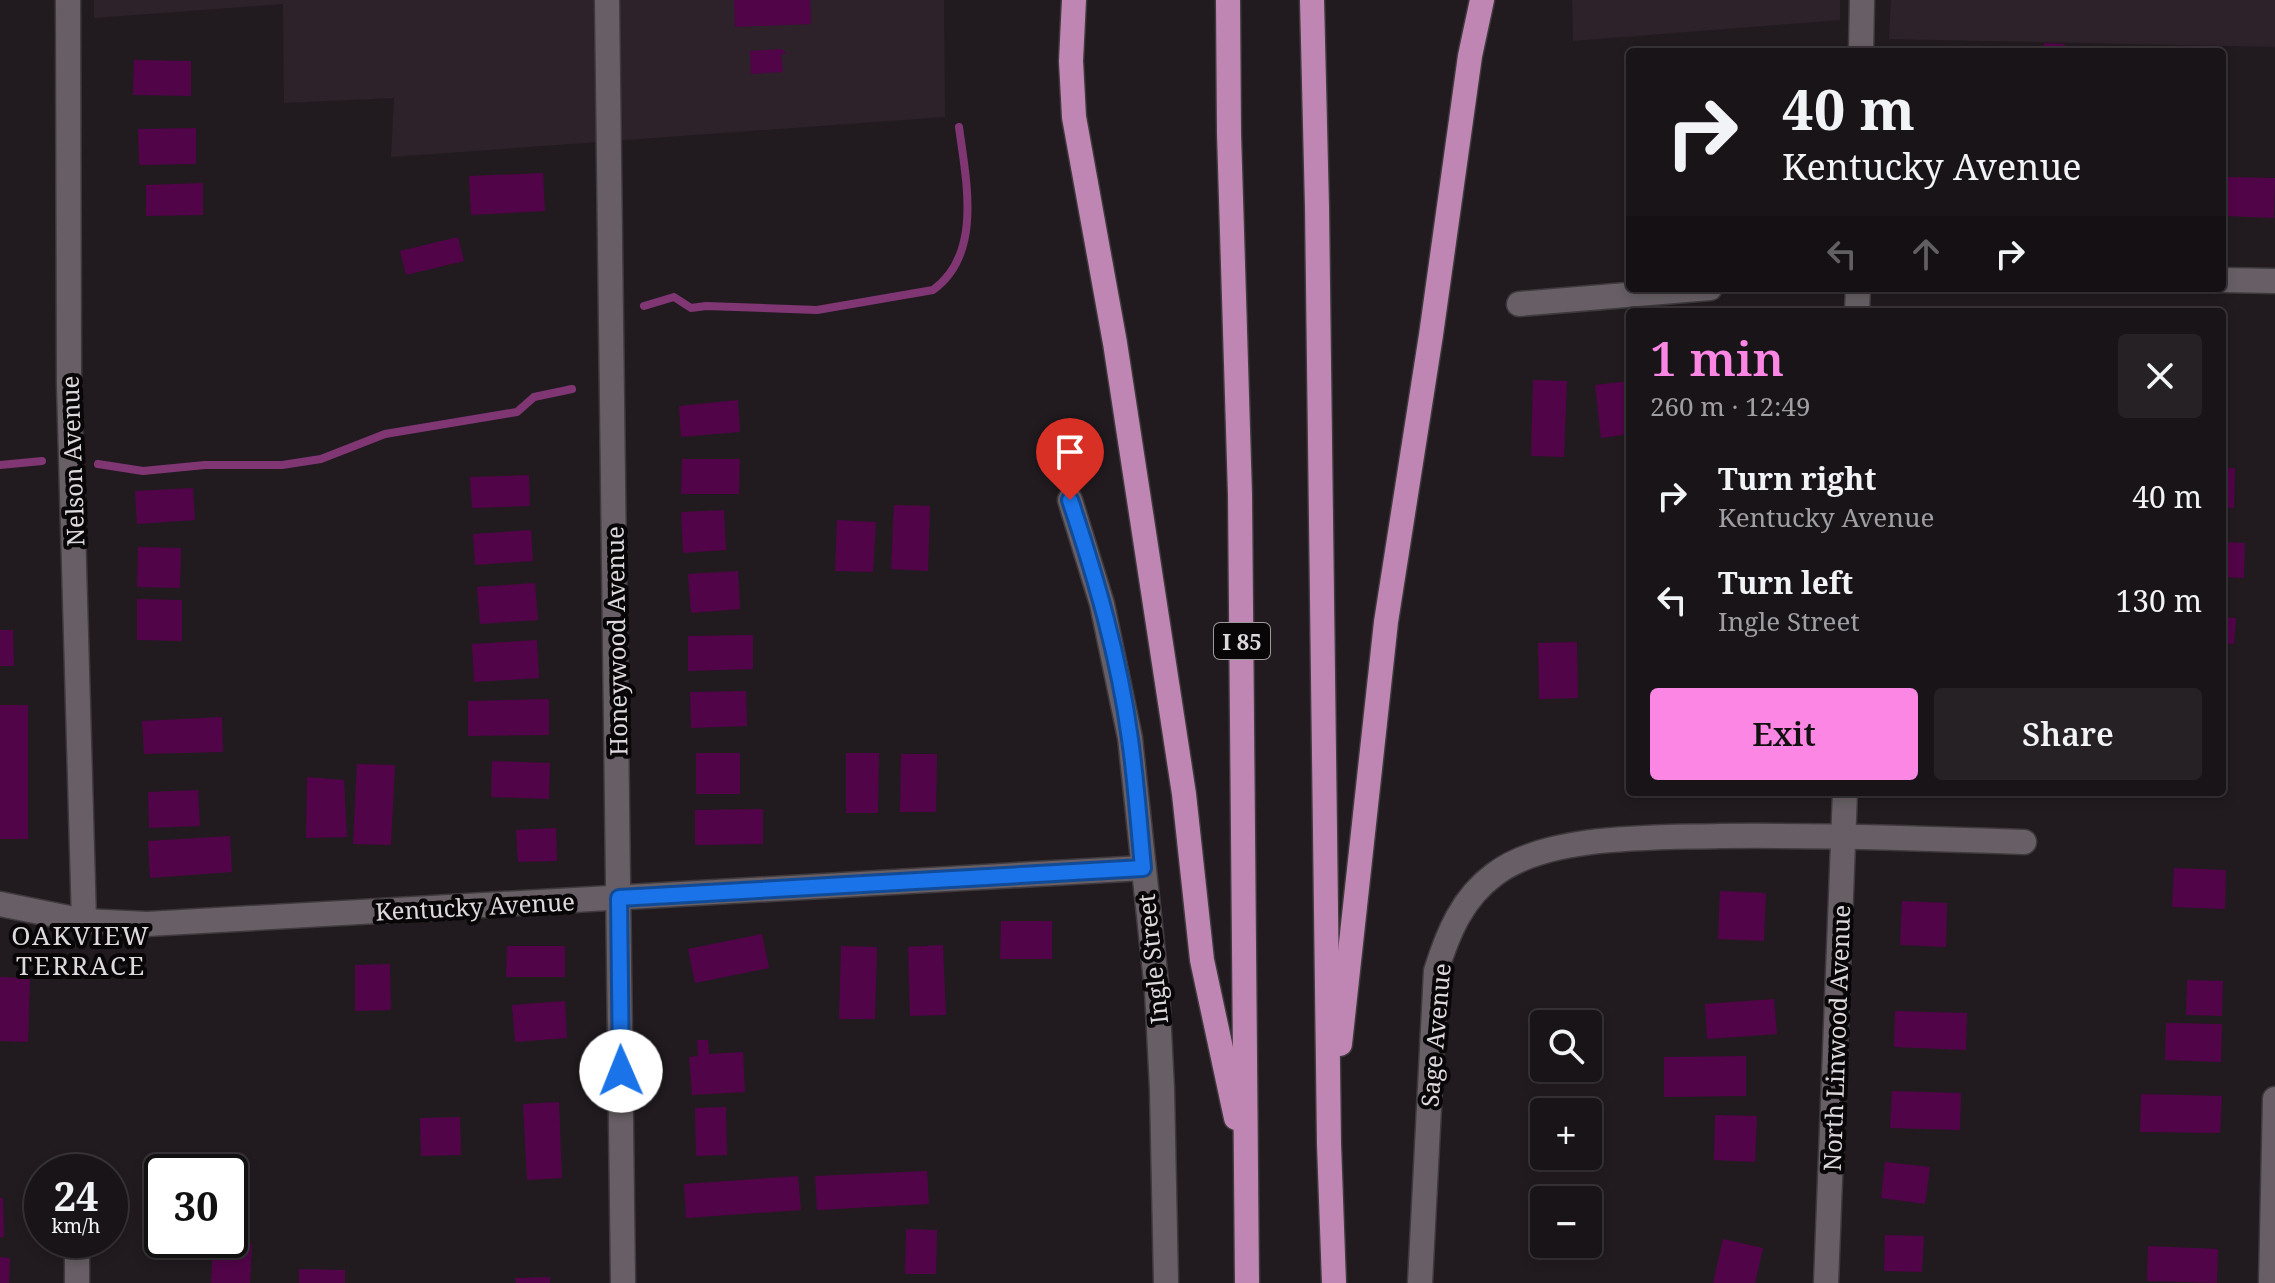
<!DOCTYPE html>
<html lang="en">
<head>
<meta charset="utf-8">
<style>
  body { margin:0; font-family:"Noto Serif",serif; background:#262125; color:#f1f3f6; height:100vh; display:flex; flex-direction:column; font-size:30px; white-space:nowrap }
  * { box-sizing:border-box; margin:0 }
  p { font-size:26px; color:#9f9ea2 }
  .icon { flex:none; width:44px; height:44px; fill:none; stroke:currentColor; stroke-width:2; stroke-linecap:round; stroke-linejoin:round }
  .map { position:relative; flex:1; overflow:hidden }
  .side { position:absolute; left:1626px; top:308px; width:600px; height:488px; display:flex; flex-direction:column; background:#191418; border-radius:8px; box-shadow:0 4px 12px #0003,0 0 0 2px #373337 }
  .side>* { flex:none }
  .guide { position:absolute; left:1626px; top:48px; width:600px; height:244px; border-radius:8px; box-shadow:0 4px 12px #0003,0 0 0 2px #373337; background:#191418; color:#f1f3f6; overflow:hidden }
  .fabs { position:absolute; left:1530px; top:1010px; display:grid; gap:16px }
  .fabs a { display:grid; place-items:center; width:72px; height:72px; border-radius:8px; background:#191418; box-shadow:0 4px 12px #0003,0 0 0 2px #373337; font-size:40px }
  .speed { position:absolute; left:24px; top:1154px; display:flex; gap:16px; font-size:40px; font-weight:700; text-align:center }
  .speed>* { display:grid; place-content:center; width:104px; height:104px; border-radius:50%; background:#191418; box-shadow:0 4px 12px #0003,0 0 0 2px #373337; line-height:1 }
  .speed small { font-size:20px; font-weight:400 }
  .speed .limit { border:4px solid #111; border-radius:12px; background:#fff; color:#111 }
  .pin { position:absolute; display:grid; place-items:center; width:68px; height:68px; color:#fff; margin:-82px -34px; border-radius:50% 50% 50% 0; rotate:-45deg; box-shadow:0 0 8px #0007 }
  .pin .icon { rotate:45deg }
  .me { position:absolute; width:88px; margin:-44px; rotate:359deg; stroke-linejoin:round; filter:drop-shadow(0 0 6px #0008) }
  .turn { display:flex; align-items:center; gap:28px; height:168px; padding:0 24px; font-size:36px }
  .turn .icon { width:104px; height:104px; stroke-width:2.5 }
  .turn b { display:block; font-size:56px; line-height:68px }
  .lanes { display:flex; align-items:center; height:76px; padding:0 24px; background:#0003; justify-content:center; gap:40px; direction:ltr }
  .lanes .off { opacity:.35 }
  .round { display:grid; place-items:center; flex:none; width:84px; height:84px; border-radius:8px; background:#262125 }
  .head { display:flex; align-items:center; justify-content:space-between; height:136px; padding:0 24px }
  h1 { font-size:48px; font-weight:600; line-height:60px; color:#fb86e4 }
  .button { display:flex; gap:16px; margin-top:auto; padding:16px 24px }
  .button a { flex:1; height:92px; border-radius:8px; background:#fb86e4; color:#111; font-size:32px; font-weight:600; line-height:92px; text-align:center }
  .button a+a { background:#262125; color:#f1f3f6 }
  ul { padding:0; list-style:none }
  li { display:flex; align-items:center; gap:24px; height:104px; padding:0 24px }
  li div { flex:1 }
  li b { display:block; font-size:30px }
  li em { font-style:normal }
  .map>svg:first-child { display:block }
  .built { fill:#2d212a }
  .lines { fill:none; stroke-linecap:round; stroke-linejoin:round }
  .stream { stroke:#813674; stroke-width:8 }
  .building { fill:#520448 }
  .minor-casing { stroke:#3e393c; stroke-width:27 }
  .highway-casing { stroke:#3e393c; stroke-width:27 }
  .minor { stroke:#675f65; stroke-width:24 }
  .highway { stroke:#c086b3; stroke-width:24 }
  .route-casing { stroke:#114b97; stroke-width:20 }
  .route { stroke:#1a73e8; stroke-width:14 }
  .labels { text-anchor:middle; dominant-baseline:central; stroke-width:8; stroke-linejoin:round; paint-order:stroke }
  .shield { fill:#090608; stroke:#9e9a9d; stroke-width:2 }
  .shield-label { font-size:22px; font-weight:bold; fill:#ded9dd }
  .street-label { font-size:24px; fill:#ded9dd; stroke:#090608 }
  .neighbourhood-label { font-size:26px; letter-spacing:2px; fill:#ded9dd; stroke:#090608 }
</style>
</head>
<body>
<div class="map">
<svg width="2275" height="1283" viewBox="0 0 2275 1283">
  <rect width="100%" height="100%" fill="#211b20"/>
  <g class="built">
    <path d="M94,0H944L945,117L391,157L394,98L284,103L283,4L94,18Z"/>
    <path d="M1572,0H1840V20L1573,41Z"/>
    <path d="M1891,0H2275V47L1889,39Z"/>
  </g>
  <g class="lines">
    <g class="stream">
      <path d="M644,306L674,297L691,308L706,306L817,310L933,290C983,254 966,180 959,127"/>
      <path d="M98,464L143,471L205,465H282L321,459L385,434L517,412L534,397L572,389"/>
      <path d="M0,465L42,461"/>
    </g>
  </g>
  <g class="building">
    <path d="M734,0H810L811,24L735,27Z"/>
    <path d="M2044,43L2065,44L2064,52H2043Z"/>
    <path d="M782,49L787,54H781L783,72L751,74L750,51Z"/>
    <path d="M134,60L191,61V96L133,95Z"/>
    <path d="M196,128V164L139,165L138,129Z"/>
    <path d="M543,173L545,211L471,215L469,176Z"/>
    <path d="M2228,177L2275,178L2274,218L2226,216Z"/>
    <path d="M203,183V215L146,216V185Z"/>
    <path d="M458,237L464,261L406,275L400,251Z"/>
    <path d="M2222,325H2227L2225,363L2222,362Z"/>
    <path d="M1533,380L1567,381L1564,457L1531,456Z"/>
    <path d="M1630,381V434L1601,438L1595,385Z"/>
    <path d="M738,400L740,432L681,437L679,406Z"/>
    <path d="M682,459H740L739,494H681Z"/>
    <path d="M2222,468H2235L2234,508L2222,507Z"/>
    <path d="M529,475L530,506L472,508L470,477Z"/>
    <path d="M193,488L195,520L137,524L135,491Z"/>
    <path d="M894,505L930,506L928,571L891,569Z"/>
    <path d="M724,510L726,550L683,553L681,512Z"/>
    <path d="M837,520L876,522L873,572L835,571Z"/>
    <path d="M531,530L533,561L475,565L473,534Z"/>
    <path d="M2222,542L2245,543L2244,578L2222,577Z"/>
    <path d="M138,547L181,548L180,588L137,587Z"/>
    <path d="M738,571L740,609L691,613L688,574Z"/>
    <path d="M535,583L538,620L480,624L477,587Z"/>
    <path d="M137,599L182,600V641L137,640Z"/>
    <path d="M2222,617L2236,618L2234,644L2222,643Z"/>
    <path d="M0,630H13L14,666H0Z"/>
    <path d="M753,635V669L688,671V636Z"/>
    <path d="M537,640L539,678L474,682L472,644Z"/>
    <path d="M1577,642L1578,698L1539,699L1538,643Z"/>
    <path d="M746,691L747,726L691,728L690,692Z"/>
    <path d="M549,699V735L468,736V701Z"/>
    <rect x="0" y="705" width="28" height="134"/>
    <path d="M222,717L223,752L144,754L142,721Z"/>
    <rect x="696" y="753" width="44" height="41"/>
    <path d="M846,753H879L878,813H846Z"/>
    <path d="M901,754H937L936,812H900Z"/>
    <path d="M492,761L550,763L549,799L491,797Z"/>
    <path d="M357,764L395,765L391,845L353,844Z"/>
    <path d="M307,777L344,780L347,837L306,838Z"/>
    <path d="M198,790L200,826L149,828L148,792Z"/>
    <path d="M763,809V844L695,845V810Z"/>
    <path d="M556,828L557,861L518,862L516,830Z"/>
    <path d="M230,836L232,872L150,878L148,841Z"/>
    <path d="M2174,868L2226,870L2225,909L2172,907Z"/>
    <path d="M1720,891L1766,893L1764,941L1718,939Z"/>
    <path d="M1902,901L1947,903L1946,947L1900,945Z"/>
    <path d="M1001,921H1052V959H1000Z"/>
    <path d="M762,934L769,968L695,983L688,949Z"/>
    <path d="M943,945L946,1015L910,1016L908,947Z"/>
    <path d="M507,946H565V977H506Z"/>
    <path d="M841,946L877,947L875,1019H839Z"/>
    <path d="M390,964L391,1010L355,1011V965Z"/>
    <path d="M0,977L30,978L28,1042L0,1041Z"/>
    <path d="M2187,980L2223,981L2222,1016L2186,1015Z"/>
    <path d="M1774,999L1777,1034L1707,1039L1705,1004Z"/>
    <path d="M565,1001L567,1038L515,1042L512,1005Z"/>
    <path d="M1895,1011L1967,1013L1966,1050L1894,1047Z"/>
    <path d="M2166,1023L2222,1024L2221,1062L2165,1060Z"/>
    <path d="M697,1040H708L709,1054L743,1052L745,1092L692,1095L689,1057L698,1056Z"/>
    <path d="M1746,1056V1096L1664,1097V1057Z"/>
    <path d="M1892,1091L1961,1093L1960,1130L1890,1128Z"/>
    <path d="M2141,1094L2222,1096L2220,1133L2140,1132Z"/>
    <path d="M559,1102L562,1178L527,1180L523,1104Z"/>
    <path d="M726,1107L727,1155L696,1156L695,1108Z"/>
    <path d="M1715,1115L1757,1116L1755,1162L1714,1160Z"/>
    <path d="M460,1117L461,1155L421,1156L420,1118Z"/>
    <path d="M1885,1162L1930,1167L1925,1204L1881,1198Z"/>
    <path d="M927,1171L929,1204L817,1210L815,1176Z"/>
    <path d="M798,1176L801,1210L686,1218L684,1184Z"/>
    <path d="M0,1198H3L4,1237H0Z"/>
    <path d="M906,1229L937,1230L936,1274H905Z"/>
    <path d="M1885,1235L1924,1236L1922,1272L1884,1271Z"/>
    <path d="M1723,1239L1763,1248L1755,1283H1713Z"/>
    <path d="M213,1242L252,1244L250,1283H211Z"/>
    <path d="M2148,1246L2218,1249L2217,1283L2147,1281Z"/>
    <path d="M0,1257L10,1258L9,1283H0Z"/>
    <path d="M299,1269L345,1270V1283H299Z"/>
    <path d="M550,1277V1283H516L515,1278Z"/>
  </g>
  <g class="lines">
    <g class="minor-casing">
      <g id="minor">
        <path d="M68,0L69,385L84,921"/>
        <path d="M607,0L623,1283"/>
        <path d="M1861,52L1862,0"/>
        <path d="M2222,280L2275,281"/>
        <path d="M1519,304L1710,288"/>
        <path d="M1857,312L1858,288"/>
        <path d="M1070,500L1102,604L1130,738L1157,991L1162,1089L1166,1283"/>
        <path d="M0,904L84,921L147,924L1143,868"/>
        <path d="M77,1240V1283"/>
        <path d="M1420,1283L1436,971C1448,933 1462,898 1495,874C1548,834 1655,838 1720,836C1821,835 1922,838 2024,842"/>
        <path d="M1826,1283L1845,792"/>
        <path d="M2271,1283L2275,1099"/>
      </g>
    </g>
    <g class="highway-casing">
      <g id="highway">
        <path d="M1074,0L1071,61L1074,117L1115,343L1184,794L1202,960L1236,1118"/>
        <path d="M1228,0L1229,133L1240,495L1247,1283"/>
        <path d="M1312,0L1317,207L1329,1144L1334,1283"/>
        <path d="M1340,1044L1386,622L1431,335L1470,56L1482,0"/>
      </g>
    </g>
    <use href="#minor" class="minor"/>
    <use href="#highway" class="highway"/>
  </g>
  <g class="lines">
    <g class="route-casing">
      <path id="route" d="M621,1071L619,898L1143,868C1139,825 1136,781 1130,739C1119,657 1096,578 1070,500"/>
    </g>
    <use href="#route" class="route"/>
  </g>
  <g class="labels">
    <rect class="shield" x="1214" y="623" width="56" height="36" rx="6"/>
    <g class="shield-label">
      <text x="1242" y="641">I 85</text>
    </g>
    <g class="street-label">
      <text transform="translate(72 461) rotate(-92)">Nelson Avenue</text>
      <text transform="translate(616 641) rotate(-91)">Honeywood Avenue</text>
      <text transform="translate(475 906) rotate(-3)">Kentucky Avenue</text>
      <text transform="translate(1152 959) rotate(-96)">Ingle Street</text>
      <text transform="translate(1435 1035) rotate(-85)">Sage Avenue</text>
      <text transform="translate(1836 1038) rotate(-88)">North Linwood Avenue</text>
    </g>
    <g class="neighbourhood-label">
      <text x="81" y="935">OAKVIEW<tspan x="81" dy="30">TERRACE</tspan></text>
    </g>
  </g>
</svg>
<div class="fabs">
<a><svg class="icon" aria-label="search" viewBox="0 0 24 24"><circle cx="10" cy="10" r="6"/><path d="M15 15l6 6"/></svg></a>
<a>+</a>
<a>−</a>
</div>
<div class="speed"><div>24<small>km/h</small></div><div class="limit">30</div></div>
<div class="pin" style="left:1070px;top:500px;background:#d93025"><svg class="icon" aria-label="arrive" viewBox="0 0 24 24"><path d="M6 21V4h12l-3 4 3 4H6"/></svg></div>
<svg class="me" style="left:621px;top:1071px" viewBox="-20 -20 40 40"><circle r="19" fill="#fff"/><path d="M0-13L10 11 0 6-10 11z" fill="#1a73e8"/></svg>
<div class="guide">
<div class="turn"><svg class="icon" aria-label="right" viewBox="0 0 24 24"><path d="M7 20v-9h11M14 6l5 5-5 5"/></svg><div><b>40 m</b>Kentucky Avenue</div></div>
<div class="lanes"><svg class="icon off" aria-label="left" viewBox="0 0 24 24"><path d="M17 20v-9H6M10 6l-5 5 5 5"/></svg><svg class="icon off" aria-label="ahead" viewBox="0 0 24 24"><path d="M12 20V5M6 11l6-6 6 6"/></svg><svg class="icon" aria-label="right" viewBox="0 0 24 24"><path d="M7 20v-9h11M14 6l5 5-5 5"/></svg></div>
</div>
<section class="side">
<div class="head"><div><h1>1 min</h1><p>260 m · 12:49</p></div><a class="round"><svg class="icon" aria-label="close" viewBox="0 0 24 24"><path d="M6 6l12 12M18 6L6 18"/></svg></a></div>
<ul>
<li><svg class="icon" aria-label="right" viewBox="0 0 24 24"><path d="M7 20v-9h11M14 6l5 5-5 5"/></svg><div><b>Turn right</b><p>Kentucky Avenue</p></div><em>40 m</em></li>
<li><svg class="icon" aria-label="left" viewBox="0 0 24 24"><path d="M17 20v-9H6M10 6l-5 5 5 5"/></svg><div><b>Turn left</b><p>Ingle Street</p></div><em>130 m</em></li>
</ul>
<div class="button"><a>Exit</a><a>Share</a></div>
</section>
</div>
</body>
</html>
